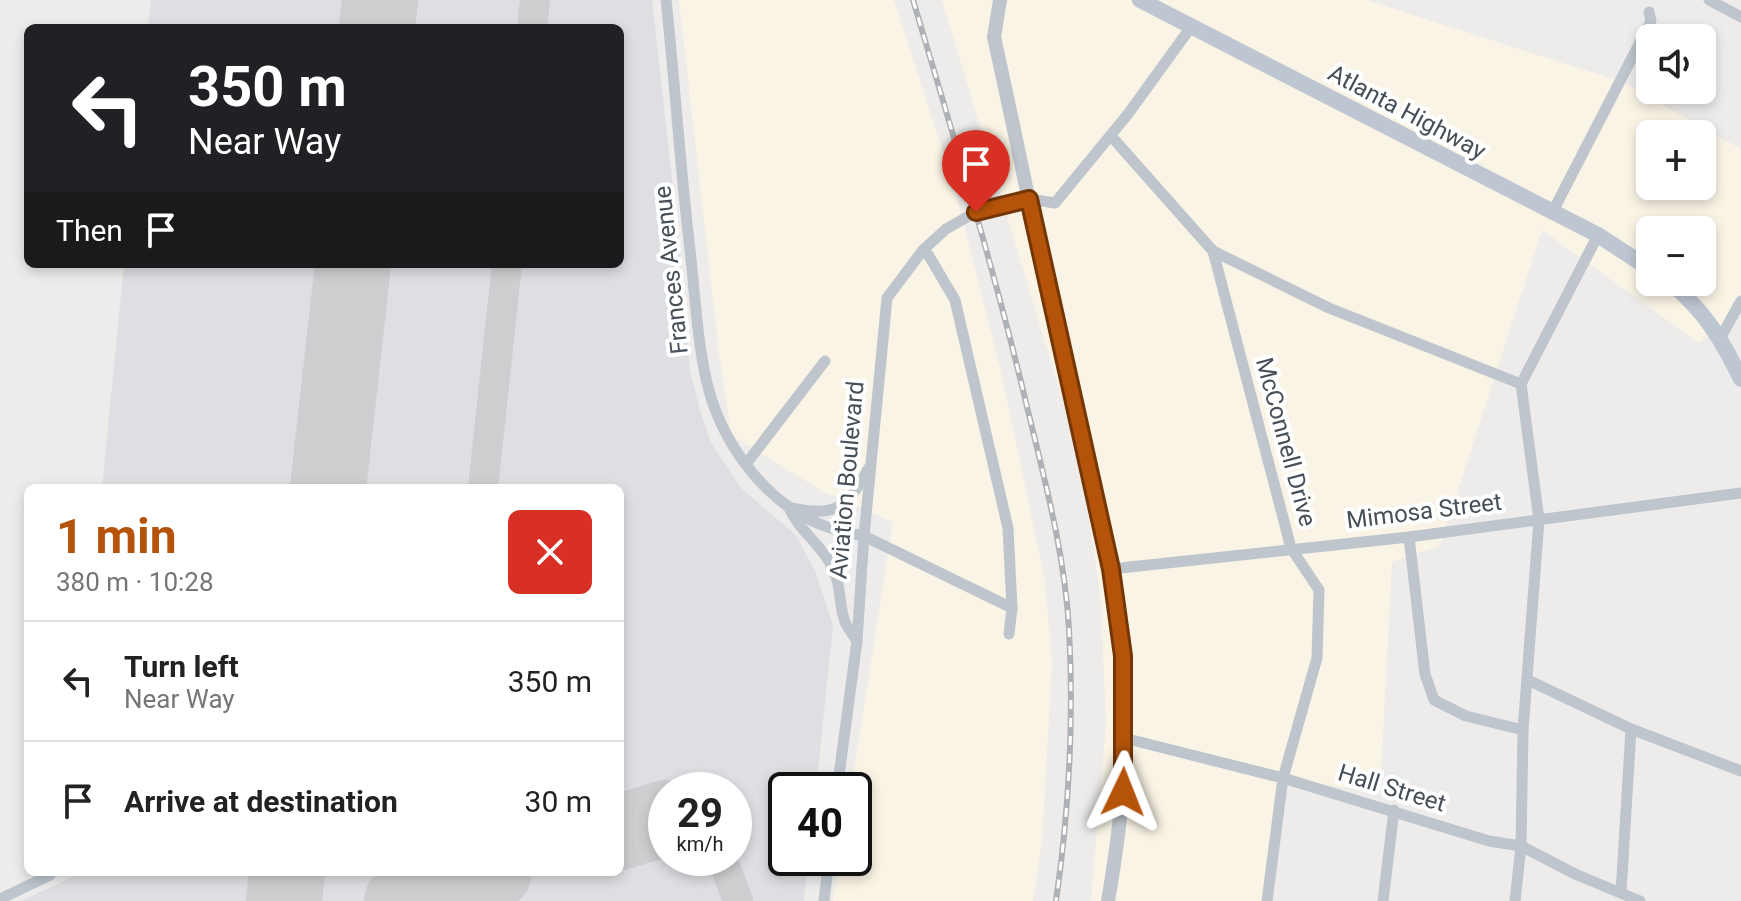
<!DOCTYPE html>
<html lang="en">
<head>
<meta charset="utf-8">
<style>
  body { margin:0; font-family:Roboto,sans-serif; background:#f6f6f6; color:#222; height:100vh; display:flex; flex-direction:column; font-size:30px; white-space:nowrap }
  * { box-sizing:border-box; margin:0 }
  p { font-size:26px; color:#767676 }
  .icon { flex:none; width:44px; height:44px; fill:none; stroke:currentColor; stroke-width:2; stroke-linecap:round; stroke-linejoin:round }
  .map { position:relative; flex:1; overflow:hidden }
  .sheet { position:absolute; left:24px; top:484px; width:600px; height:392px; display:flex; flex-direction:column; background:#fff; border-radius:12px; box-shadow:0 4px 12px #0003 }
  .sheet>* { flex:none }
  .guide { position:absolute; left:24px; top:24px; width:600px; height:244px; border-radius:12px; box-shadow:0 4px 12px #0003; background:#202124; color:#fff; overflow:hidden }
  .buttons { position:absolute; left:1636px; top:24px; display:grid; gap:16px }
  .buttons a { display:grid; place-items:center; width:80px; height:80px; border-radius:12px; background:#fff; box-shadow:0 4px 12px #0003; font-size:40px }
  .speed { position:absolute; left:648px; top:772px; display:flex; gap:16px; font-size:40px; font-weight:700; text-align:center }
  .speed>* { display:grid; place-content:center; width:104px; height:104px; border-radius:50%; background:#fff; box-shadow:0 4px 12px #0003; line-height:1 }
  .speed small { font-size:20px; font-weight:400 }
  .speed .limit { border:4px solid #111; border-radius:12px; background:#fff; color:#111 }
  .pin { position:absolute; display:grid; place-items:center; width:68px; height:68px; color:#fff; margin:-82px -34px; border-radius:50% 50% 50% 0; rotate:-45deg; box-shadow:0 0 8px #0007 }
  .pin .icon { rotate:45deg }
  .me { position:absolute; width:88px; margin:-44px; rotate:2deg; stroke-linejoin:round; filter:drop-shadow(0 0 6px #0008) }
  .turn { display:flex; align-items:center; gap:28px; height:168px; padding:0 32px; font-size:36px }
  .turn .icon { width:104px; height:104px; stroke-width:2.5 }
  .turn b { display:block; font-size:56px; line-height:68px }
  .then { display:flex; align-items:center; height:76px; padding:0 32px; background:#0003; gap:16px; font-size:30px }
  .round { display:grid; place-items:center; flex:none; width:84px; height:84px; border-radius:12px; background:#f6f6f6 }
  .overview { display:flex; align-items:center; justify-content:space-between; height:136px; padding:0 32px }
  h1 { font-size:48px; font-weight:700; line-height:60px; color:#b45309 }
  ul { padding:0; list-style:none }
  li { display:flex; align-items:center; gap:24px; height:120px; padding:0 32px; border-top:2px solid #e0e0e0 }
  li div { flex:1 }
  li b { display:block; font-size:30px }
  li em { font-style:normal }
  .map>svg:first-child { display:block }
  .commercial { fill:#f9f4e5; fill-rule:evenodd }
  .airport { fill:#dedfe3; fill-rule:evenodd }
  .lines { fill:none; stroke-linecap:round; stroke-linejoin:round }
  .taxiway { stroke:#ceced0; stroke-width:30 }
  .runway { stroke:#ceced0; stroke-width:76 }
  .minor { stroke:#bec5cc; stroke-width:11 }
  .tertiary { stroke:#bec5cc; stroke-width:14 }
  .secondary { stroke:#bec6d1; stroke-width:16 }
  .rail-casing { stroke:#aeb1b5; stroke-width:6 }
  .rail { stroke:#fff; stroke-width:3; stroke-dasharray:9; stroke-linecap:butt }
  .route-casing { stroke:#753606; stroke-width:20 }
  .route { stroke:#b45309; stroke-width:14 }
  .labels { text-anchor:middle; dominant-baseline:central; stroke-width:8; stroke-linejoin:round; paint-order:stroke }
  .street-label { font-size:24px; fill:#464e57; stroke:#fff }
</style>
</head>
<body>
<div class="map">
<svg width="1741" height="901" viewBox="0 0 1741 901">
  <rect width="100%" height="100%" fill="#eeeceb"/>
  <g class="commercial">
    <path d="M679,0H894L955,190L1000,367L1045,581L1052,663L1042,841L1033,901H833L840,858H854V790H851L893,522L824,492L731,435L719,353Z"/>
    <path d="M942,0H1366L1622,82L1741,149V302L1734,314L1699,343L1542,230L1440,546L1392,562L1380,793L1282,778L1263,901H1091L1106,724L1101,603L1087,501L1067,415ZM1650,134H1702V186H1650ZM1650,230H1702V282H1650Z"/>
  </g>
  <path class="airport" d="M151,0H652L680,251L690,371L702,417L711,443L741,488L796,535L817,575L833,626L816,790H786V858H808L804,901H21L72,877L71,872H620V488H102L124,264H620V28H148ZM666,790H734V858H666Z"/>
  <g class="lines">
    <g class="taxiway">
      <path d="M532,28L535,0"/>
      <path d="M483,488L507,264"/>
      <path d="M722,858L738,901"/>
      <path d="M440,901L443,872"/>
    </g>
    <g class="runway">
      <path d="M377,28L380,0"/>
      <path d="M328,488L353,264"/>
      <path d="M620,832L666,818"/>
      <path d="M284,901L287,872"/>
      <path d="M402,901L494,872"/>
    </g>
    <g class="minor">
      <path d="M666,0C675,83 680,167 690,250C695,294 697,340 707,383C721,442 765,503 822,525C836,531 850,533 864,536L1012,608"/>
      <path d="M1709,0L1741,17"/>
      <path d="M1111,136L1213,251L1291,548L1319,590L1317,658L1283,778L1267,901"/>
      <path d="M1552,213L1651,21L1649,12"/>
      <path d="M923,250L929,256L955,300L1008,528L1012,608L1009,634"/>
      <path d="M1213,251L1329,308L1521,384"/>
      <path d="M1721,337L1741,301"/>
      <path d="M746,464L825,361"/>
      <path d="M1409,537L1425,674L1434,700L1466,716L1523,730"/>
      <path d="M1111,569L1409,537L1741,493"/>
      <path d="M857,641C853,634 846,627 844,619C838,599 842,584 830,563C819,543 797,528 789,507C834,518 847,509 868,469"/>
      <path d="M1528,680L1631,729L1741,771"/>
      <path d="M1124,738L1283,778L1489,841L1521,846L1575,874L1640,901"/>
      <path d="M837,790L857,641L864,536L887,298L923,250L946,229L976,212L1029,199L1055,203L1128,114L1191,27"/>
      <path d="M1621,893L1631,729"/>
      <path d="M0,899L50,875"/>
      <path d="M824,901L829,858"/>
      <path d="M1383,901L1394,810"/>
      <path d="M1515,901L1521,846L1523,730L1539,520L1521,384L1598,235"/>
    </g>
    <path class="tertiary" d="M1000,0L994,37C1014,127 1032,219 1053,309C1079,423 1111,537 1123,654C1131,736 1122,820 1108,901"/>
    <g class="secondary">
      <path d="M1140,0L1598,235L1650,269"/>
      <path d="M1670,282C1705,312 1721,338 1741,379"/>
    </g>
    <g class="rail-casing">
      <path id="rail" d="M913,0C954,138 996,275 1029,415C1046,485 1065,557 1069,629C1074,719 1069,811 1056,901"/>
    </g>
    <use href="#rail" class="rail"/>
  </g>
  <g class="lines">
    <g class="route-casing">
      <path id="route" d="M976,212L1029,199L1111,569L1123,656V792"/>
    </g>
    <use href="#route" class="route"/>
  </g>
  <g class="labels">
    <g class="street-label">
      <text transform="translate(1407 112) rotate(28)">Atlanta Highway</text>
      <text transform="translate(671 270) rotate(-96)">Frances Avenue</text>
      <text transform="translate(1286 442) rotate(75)">McConnell Drive</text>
      <text transform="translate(847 480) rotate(-85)">Aviation Boulevard</text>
      <text transform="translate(1424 511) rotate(-7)">Mimosa Street</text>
      <text transform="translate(1392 788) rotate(17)">Hall Street</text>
    </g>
  </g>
</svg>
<div class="buttons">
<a><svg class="icon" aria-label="sound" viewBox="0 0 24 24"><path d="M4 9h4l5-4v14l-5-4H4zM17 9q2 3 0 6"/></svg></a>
<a>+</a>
<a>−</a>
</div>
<div class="speed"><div>29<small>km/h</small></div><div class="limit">40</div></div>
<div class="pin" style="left:976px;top:212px;background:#d93025"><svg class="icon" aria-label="arrive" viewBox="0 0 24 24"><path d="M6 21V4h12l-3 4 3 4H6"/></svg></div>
<svg class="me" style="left:1123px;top:792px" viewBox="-20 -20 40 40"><path d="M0-17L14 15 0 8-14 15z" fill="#b45309" stroke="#fff" stroke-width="4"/></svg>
<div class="guide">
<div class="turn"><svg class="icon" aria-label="left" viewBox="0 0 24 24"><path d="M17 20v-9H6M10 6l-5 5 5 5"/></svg><div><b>350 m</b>Near Way</div></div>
<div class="then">Then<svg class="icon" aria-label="arrive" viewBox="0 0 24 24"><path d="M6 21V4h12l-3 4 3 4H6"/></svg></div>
</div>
<section class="sheet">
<div class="overview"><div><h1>1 min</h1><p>380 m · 10:28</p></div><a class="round" style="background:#d93025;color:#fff"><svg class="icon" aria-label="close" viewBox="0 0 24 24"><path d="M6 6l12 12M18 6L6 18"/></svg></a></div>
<ul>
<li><svg class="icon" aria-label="left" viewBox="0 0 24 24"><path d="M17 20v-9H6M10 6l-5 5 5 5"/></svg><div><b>Turn left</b><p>Near Way</p></div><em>350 m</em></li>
<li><svg class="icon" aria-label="arrive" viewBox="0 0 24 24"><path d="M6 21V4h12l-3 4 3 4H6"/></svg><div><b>Arrive at destination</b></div><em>30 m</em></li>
</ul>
</section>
</div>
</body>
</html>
